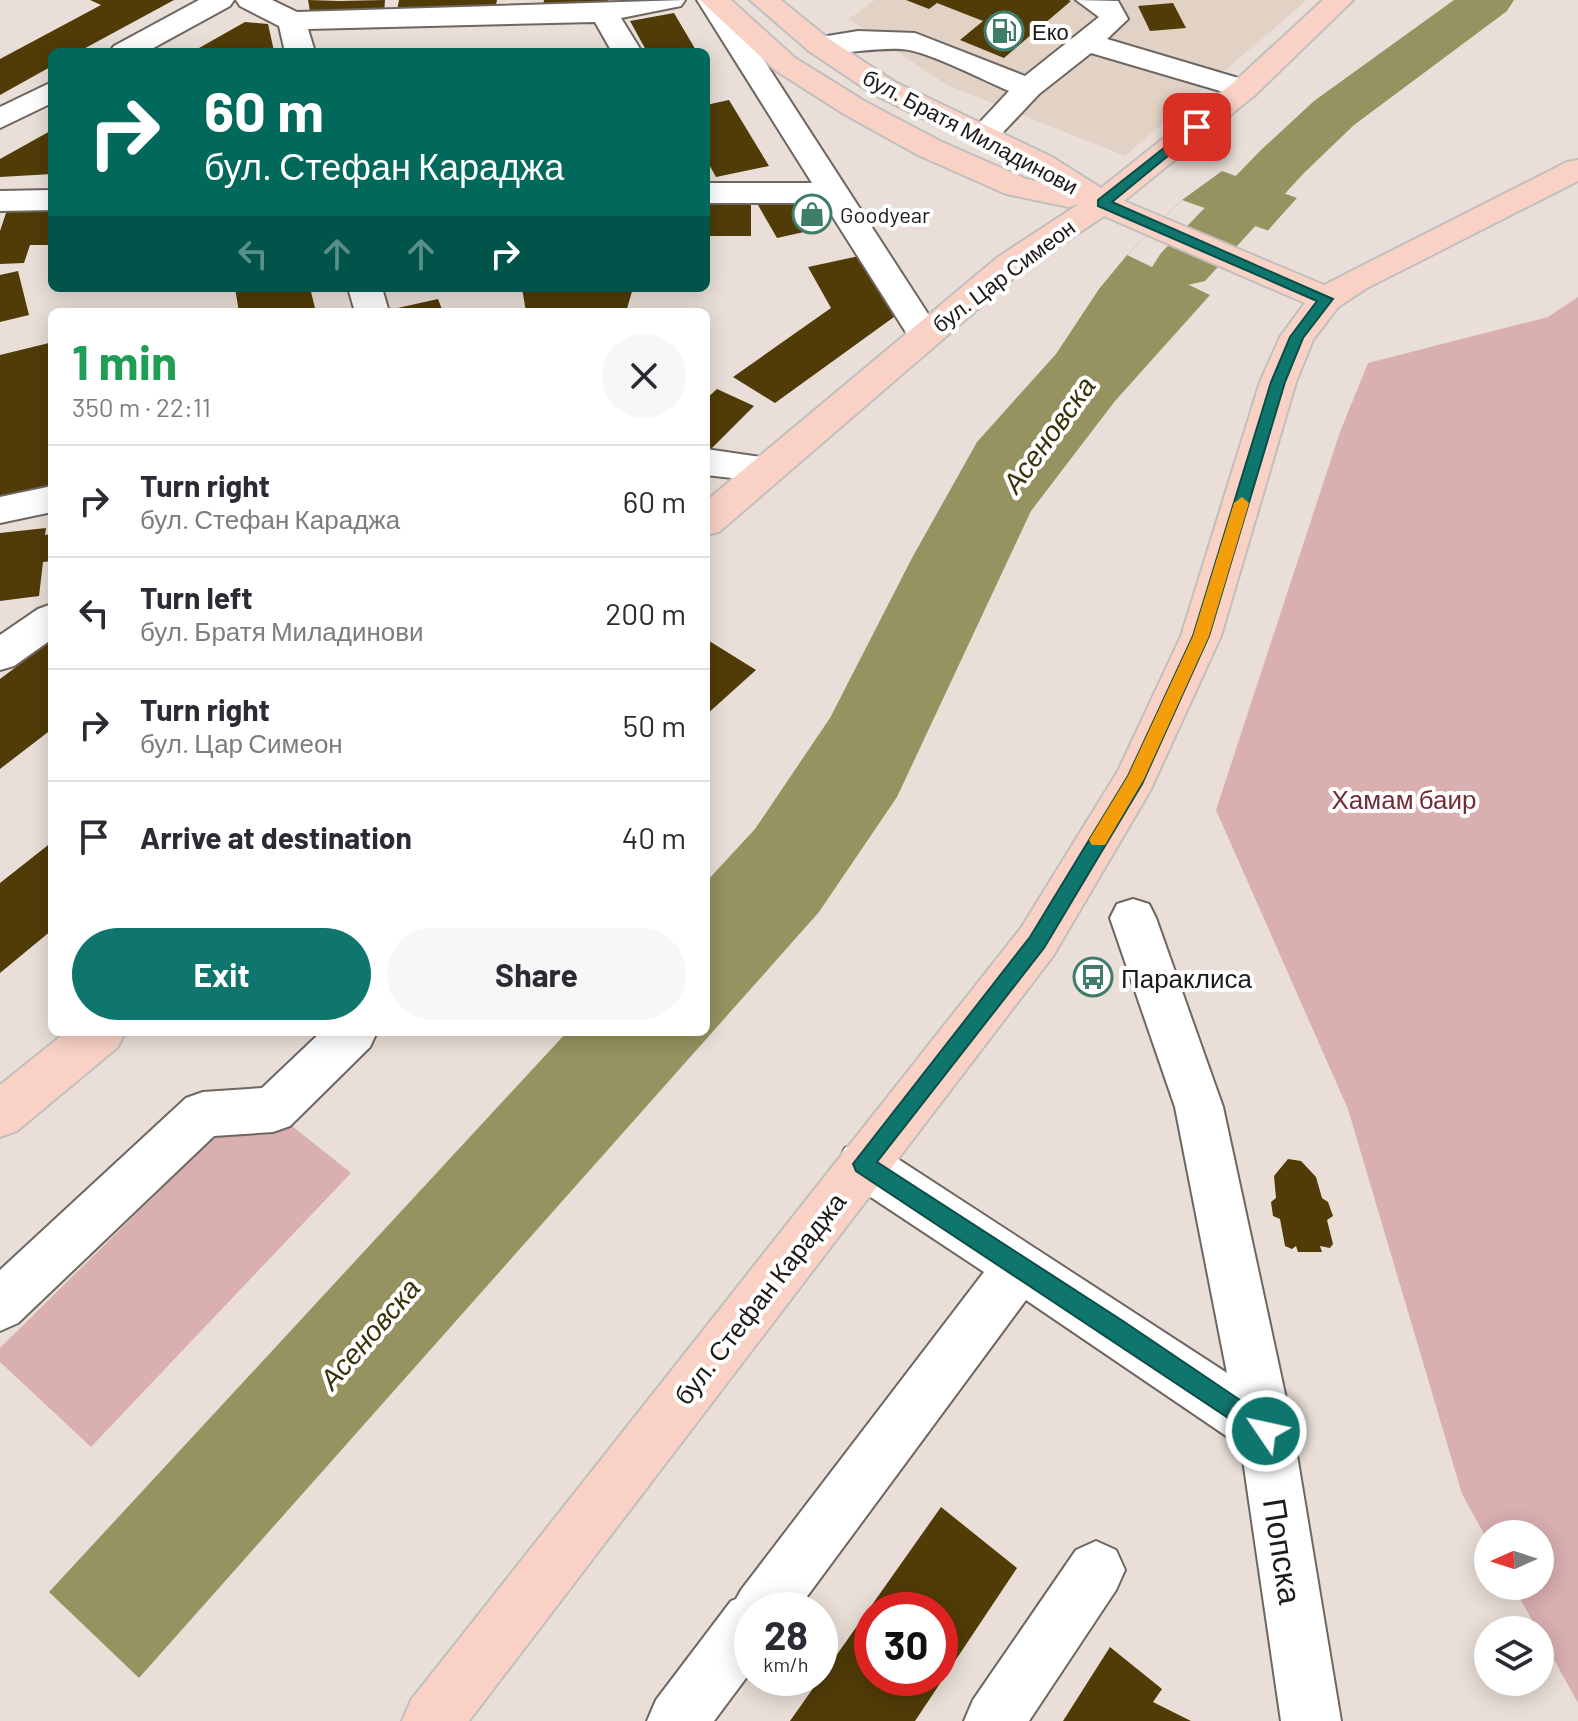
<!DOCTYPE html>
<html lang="en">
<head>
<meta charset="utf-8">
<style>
  body { margin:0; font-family:Barlow,sans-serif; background:#f7f7f7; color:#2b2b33; height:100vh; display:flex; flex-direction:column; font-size:30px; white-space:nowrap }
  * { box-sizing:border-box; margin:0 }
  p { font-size:26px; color:#7c7c81 }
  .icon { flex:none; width:44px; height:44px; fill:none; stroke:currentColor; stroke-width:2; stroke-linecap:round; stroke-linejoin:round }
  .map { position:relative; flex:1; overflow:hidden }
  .drawer { position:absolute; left:48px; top:308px; width:662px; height:728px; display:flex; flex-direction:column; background:#fff; border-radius:12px; box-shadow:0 4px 20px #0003 }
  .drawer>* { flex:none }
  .hud { position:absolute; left:48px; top:48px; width:662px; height:244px; border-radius:12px; box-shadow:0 4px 20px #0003; background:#00695c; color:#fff; overflow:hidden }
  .needle { width:52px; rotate:267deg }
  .fabs { position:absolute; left:1474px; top:1520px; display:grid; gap:16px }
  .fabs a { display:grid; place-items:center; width:80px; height:80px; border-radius:50%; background:#fff; box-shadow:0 4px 20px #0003; font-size:40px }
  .speed { position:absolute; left:734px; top:1592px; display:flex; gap:16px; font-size:40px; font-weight:700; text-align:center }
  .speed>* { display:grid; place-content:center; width:104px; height:104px; border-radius:50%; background:#fff; box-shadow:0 4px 20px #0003; line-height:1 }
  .speed small { font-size:20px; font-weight:400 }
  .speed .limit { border:12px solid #d22; background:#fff; color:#111 }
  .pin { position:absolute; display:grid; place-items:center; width:68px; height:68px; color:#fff; margin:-34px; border-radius:16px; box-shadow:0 4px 12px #0006 }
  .me { position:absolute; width:88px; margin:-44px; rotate:304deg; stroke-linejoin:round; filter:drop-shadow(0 0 6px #0008) }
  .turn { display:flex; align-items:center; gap:28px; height:168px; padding:0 24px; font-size:36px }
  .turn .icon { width:104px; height:104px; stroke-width:2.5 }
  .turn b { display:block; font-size:56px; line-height:68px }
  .lanes { display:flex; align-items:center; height:76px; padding:0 24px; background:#0003; justify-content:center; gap:40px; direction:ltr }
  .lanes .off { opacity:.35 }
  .round { display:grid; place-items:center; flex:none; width:84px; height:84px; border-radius:42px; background:#f7f7f7 }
  .headline { display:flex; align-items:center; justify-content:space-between; height:136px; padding:0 24px }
  h1 { font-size:48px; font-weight:700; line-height:60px; color:#1e9e55 }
  .cta { display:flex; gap:16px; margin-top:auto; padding:16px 24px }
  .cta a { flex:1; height:92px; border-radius:48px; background:#0f766e; color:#fff; font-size:32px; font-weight:700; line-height:92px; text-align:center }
  .cta a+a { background:#f7f7f7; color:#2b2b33 }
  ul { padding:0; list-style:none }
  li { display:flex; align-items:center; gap:24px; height:112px; padding:0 24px; border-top:2px solid #e1e1e2 }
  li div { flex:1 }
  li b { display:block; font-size:30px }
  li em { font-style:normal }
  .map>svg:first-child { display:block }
  .built { fill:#e2d2c5 }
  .green { fill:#d9afb0 }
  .water { fill:#969360 }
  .pier { fill:#e9dfd8 }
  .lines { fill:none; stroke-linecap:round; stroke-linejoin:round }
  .river { fill:#969360; fill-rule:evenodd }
  .building { fill:#513c08; fill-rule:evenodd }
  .minor-casing { stroke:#6e6660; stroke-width:4 }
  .major-casing { stroke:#c0bfbe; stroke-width:4 }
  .minor { fill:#fff; fill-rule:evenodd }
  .major { fill:#f9d2c5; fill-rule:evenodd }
  .route { fill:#0f766e; stroke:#0a4d48; stroke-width:2 }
  .slow { fill:#f59e0b }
  .labels { text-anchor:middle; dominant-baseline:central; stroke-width:8; stroke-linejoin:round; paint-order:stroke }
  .far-poi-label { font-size:22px; fill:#1e1a18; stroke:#fff; text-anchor:start }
  .far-street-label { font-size:22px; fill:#1e1a18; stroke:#fff }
  .park-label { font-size:26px; fill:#742c34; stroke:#fff }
  .poi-label { font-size:26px; fill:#1e1a18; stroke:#fff; text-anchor:start }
  .street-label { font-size:26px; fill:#1e1a18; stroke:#fff }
  .water-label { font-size:28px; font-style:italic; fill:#363307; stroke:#fff }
  .near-street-label { font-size:32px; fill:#1e1a18; stroke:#fff }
</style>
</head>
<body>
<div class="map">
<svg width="1578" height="1721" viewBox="0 0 1578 1721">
  <rect width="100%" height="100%" fill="#e9dfd8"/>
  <path class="built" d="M875,0H1307L1125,156L947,85L849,19Z"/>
  <g class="green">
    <path d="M1578,297V1703L1513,1586H1540V1534H1488V1541L1462,1494L1348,1109L1216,810L1340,432L1368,363L1548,317Z"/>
    <path d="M292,1126L351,1173L91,1447L0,1362V1348L218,1133Z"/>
  </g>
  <path class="water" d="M1222,171L1297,198L1115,401L1031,511L897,797L819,912L139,1678L49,1592L567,1032H706V882L755,829L830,718L912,558L977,442L1056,354L1099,289L1127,255L1182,200Z"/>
  <path class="pier" d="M1182,200L1272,232L1214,297L1127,255Z"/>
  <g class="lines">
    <path class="river" d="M1454,0H1514L1507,11L1354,125L1303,174L1205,281L1183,286L1161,281L1152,267L1161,253L1261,150L1314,101Z"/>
  </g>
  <g class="building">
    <path d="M90,0H174L78,52H52V66L0,95V59L101,5Z"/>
    <path d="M308,0L339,1L385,0L384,13L311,17Z"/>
    <path d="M399,0H497L495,9L397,10Z"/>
    <path d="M544,0H608L606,11L542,10Z"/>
    <path d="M906,0H1068L1071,1L1004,58L960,40L983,21L937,3L929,9Z"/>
    <path d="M1173,3L1186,28L1150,31L1138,6Z"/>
    <path d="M674,13L697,52H647L630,21Z"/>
    <path d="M245,22L268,24L274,51L192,52Z"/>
    <path d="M729,100L769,166L716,177L706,159V105Z"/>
    <path d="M52,130V174L0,177V159Z"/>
    <path d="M800,196L822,228L777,238L754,198Z"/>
    <path d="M751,203V236H706V204Z"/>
    <path d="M52,209V245H30L24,263L0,264V231L7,210Z"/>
    <path d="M859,256L894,317L775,403L733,377L831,308L808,267Z"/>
    <path d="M18,271L29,315L0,322V275Z"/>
    <path d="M235,288H310L316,312H239Z"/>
    <path d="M522,288H633L626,312H526Z"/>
    <path d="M438,299L443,312H384V311Z"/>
    <path d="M49,343L52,355V494L0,500V355Z"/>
    <path d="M717,389L754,406L706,454V399Z"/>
    <path d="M46,528L45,535L52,534V561L43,562L39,596L0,601V533Z"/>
    <path d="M706,639L756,670L706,715Z"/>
    <path d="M52,640V729L0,769V679Z"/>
    <path d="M52,842V930L0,973V883Z"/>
    <path d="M1288,1159L1301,1161L1316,1177L1322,1198L1328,1202L1333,1216L1327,1220L1333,1244L1330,1248L1320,1246L1322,1252H1298L1296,1246L1292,1249L1285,1246L1280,1219L1273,1216L1271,1202L1276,1198L1274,1176Z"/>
    <path d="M941,1507L1017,1568L915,1721H790ZM872,1610H940V1678H872Z"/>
    <path d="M1110,1647L1162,1689L1153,1702L1191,1721H1063Z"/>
  </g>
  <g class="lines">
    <g class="minor-casing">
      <g id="minor">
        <path d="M199,0H234L230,6L146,52H109L114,46Z"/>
        <path d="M236,0H272L297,12L685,0L681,6L621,18L642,52H612L595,22L308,29L315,52H285L279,26L240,6Z"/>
        <path d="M697,0H725L941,334L936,342L924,345L912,342L824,203H706V183H812Z"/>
        <path d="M1076,0L1118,1L1128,19L1107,39L1255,83L1259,89L1255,95L1244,98L1091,53L1039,94L993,143L982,145L971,143L967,136L1009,91C983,80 935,55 909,50C878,45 835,58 809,51L805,45L809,39L858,31L915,33L1025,76L1099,17Z"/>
        <path d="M52,82V103L0,128V107Z"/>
        <path d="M52,190V210L0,211V191Z"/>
        <path d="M348,288H382L389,312H355Z"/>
        <path d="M706,449L780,460L785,469L780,478L767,482L706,475Z"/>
        <path d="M52,486V512L0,523V497Z"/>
        <path d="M52,604V639L14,666L0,670V635L38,609Z"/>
        <path d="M1133,899L1149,904L1156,918L1223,1107L1293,1431L1341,1721H1281L1241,1446L1026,1300L797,1610H752V1670L714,1721H647L656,1700L731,1601L736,1599L741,1590L984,1272L845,1180L838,1164L845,1148L863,1141L881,1148L1227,1373L1175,1107L1110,918L1117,904Z"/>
        <path d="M321,1032H377L370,1047L290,1126L273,1132L214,1136L18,1323L0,1331V1270L186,1098L203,1092L262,1088Z"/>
        <path d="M1096,1541L1116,1550L1125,1570L1116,1590L1029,1721H964L973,1700L1076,1550Z"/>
      </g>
    </g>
    <g class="major-casing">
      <g id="major">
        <path d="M700,0H731L795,58L866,102L940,141L1026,179L1051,184L1030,171L873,94L809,51L750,0H781L829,39L895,82L1052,157L1101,188L1233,83L1323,0H1353L1255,95L1124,201L1324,285L1567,162L1578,160V181L1367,288L1338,307L1313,340L1296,382L1221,636L1150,791L1053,956L469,1721H402L411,1700L1021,928L1118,771L1181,636L1260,382L1280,337L1305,303L1104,216L1022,271L719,532L706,535V501L998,257L1079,204L1069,207L1006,194L918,155L844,114L775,70Z"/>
        <path d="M66,1032H125L118,1047L17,1131L0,1137V1085Z"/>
      </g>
    </g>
    <use href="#minor" class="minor"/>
    <use href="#major" class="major"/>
  </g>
  <path class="route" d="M1193,125L1203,127L1112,202L1333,299L1303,338L1285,382L1209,636L1142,784L1044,948L877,1162L1123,1321L1274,1423L1277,1431L1274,1439L1266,1443L856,1171L853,1164L1030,937L1128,776L1193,636L1271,382L1290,337L1317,301L1098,206V200Z"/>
  <path class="slow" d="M1242,497L1249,503L1209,636L1144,779L1105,845H1092L1089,840L1128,776L1193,636L1234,503Z"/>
  <defs>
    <g id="fuel-ring" transform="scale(2)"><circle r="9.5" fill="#fff" stroke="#3d7d6a" stroke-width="1.5"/><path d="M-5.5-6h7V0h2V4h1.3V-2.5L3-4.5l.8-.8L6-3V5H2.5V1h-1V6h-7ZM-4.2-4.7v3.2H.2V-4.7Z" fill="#3d7d6a"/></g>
    <g id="shop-ring" transform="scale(2)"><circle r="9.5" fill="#fff" stroke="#3d7d6a" stroke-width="1.5"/><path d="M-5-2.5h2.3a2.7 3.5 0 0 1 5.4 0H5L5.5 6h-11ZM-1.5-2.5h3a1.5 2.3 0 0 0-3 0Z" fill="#3d7d6a"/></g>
    <g id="bus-ring" transform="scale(2)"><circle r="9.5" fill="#fff" stroke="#3d7d6a" stroke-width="1.5"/><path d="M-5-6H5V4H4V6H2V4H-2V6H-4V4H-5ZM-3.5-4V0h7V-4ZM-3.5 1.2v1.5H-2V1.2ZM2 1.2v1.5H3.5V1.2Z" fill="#3d7d6a"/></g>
  </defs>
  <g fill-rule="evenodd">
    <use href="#fuel-ring" x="1004" y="31"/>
    <use href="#shop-ring" x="812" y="214"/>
    <use href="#bus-ring" x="1093" y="977"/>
  </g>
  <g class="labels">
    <g class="far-poi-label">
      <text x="1032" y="31">Еко</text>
      <text x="840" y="214">Goodyear</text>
    </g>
    <g class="far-street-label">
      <text transform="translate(971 131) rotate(28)">бул. Братя Миладинови</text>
      <text transform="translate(1003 275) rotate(-37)">бул. Цар Симеон</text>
    </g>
    <g class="park-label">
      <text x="1404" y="798">Хамам баир</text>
    </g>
    <g class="poi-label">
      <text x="1121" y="977">Параклиса</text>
    </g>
    <g class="street-label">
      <text transform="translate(759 1298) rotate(-52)">бул. Стефан Караджа</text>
    </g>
    <g class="water-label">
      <text transform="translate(1048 434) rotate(-54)">Асеновска</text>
      <text transform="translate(369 1333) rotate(-49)">Асеновска</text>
    </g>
    <g class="near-street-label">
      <text transform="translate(1284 1551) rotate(81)">Попска</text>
    </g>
  </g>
</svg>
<div class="fabs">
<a><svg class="needle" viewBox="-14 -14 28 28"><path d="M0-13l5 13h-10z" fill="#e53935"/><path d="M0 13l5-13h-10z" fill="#7c7c81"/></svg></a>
<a><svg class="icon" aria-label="layers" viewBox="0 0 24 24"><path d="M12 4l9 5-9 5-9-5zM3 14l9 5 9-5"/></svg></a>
</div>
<div class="speed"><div>28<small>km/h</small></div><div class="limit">30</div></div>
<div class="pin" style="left:1197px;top:127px;background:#d93025"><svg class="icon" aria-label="arrive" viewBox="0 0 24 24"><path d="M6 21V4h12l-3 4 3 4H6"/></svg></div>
<svg class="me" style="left:1266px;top:1431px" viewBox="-20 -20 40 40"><circle r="17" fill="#0f766e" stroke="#fff" stroke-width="3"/><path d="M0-11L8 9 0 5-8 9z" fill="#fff"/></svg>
<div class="hud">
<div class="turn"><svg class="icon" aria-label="right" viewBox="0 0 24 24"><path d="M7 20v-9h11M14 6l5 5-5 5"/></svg><div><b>60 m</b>бул. Стефан Караджа</div></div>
<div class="lanes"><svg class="icon off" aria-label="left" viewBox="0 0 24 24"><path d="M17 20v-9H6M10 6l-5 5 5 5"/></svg><svg class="icon off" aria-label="ahead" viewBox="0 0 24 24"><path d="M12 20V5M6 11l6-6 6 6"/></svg><svg class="icon off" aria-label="ahead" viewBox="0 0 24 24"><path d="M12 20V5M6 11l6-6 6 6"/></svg><svg class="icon" aria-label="right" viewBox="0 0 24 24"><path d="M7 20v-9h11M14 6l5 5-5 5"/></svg></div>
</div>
<section class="drawer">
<div class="headline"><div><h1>1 min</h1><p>350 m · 22:11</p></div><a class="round"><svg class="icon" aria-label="close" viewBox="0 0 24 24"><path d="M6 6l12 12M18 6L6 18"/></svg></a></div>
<ul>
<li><svg class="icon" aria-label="right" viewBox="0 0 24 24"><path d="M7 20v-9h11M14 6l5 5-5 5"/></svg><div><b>Turn right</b><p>бул. Стефан Караджа</p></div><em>60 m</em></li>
<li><svg class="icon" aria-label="left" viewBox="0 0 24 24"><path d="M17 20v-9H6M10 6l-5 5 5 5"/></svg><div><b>Turn left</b><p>бул. Братя Миладинови</p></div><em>200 m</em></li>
<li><svg class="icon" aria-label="right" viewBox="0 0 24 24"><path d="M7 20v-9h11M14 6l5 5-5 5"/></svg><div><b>Turn right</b><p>бул. Цар Симеон</p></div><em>50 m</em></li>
<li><svg class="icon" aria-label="arrive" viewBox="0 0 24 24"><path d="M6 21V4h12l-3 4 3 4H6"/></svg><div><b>Arrive at destination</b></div><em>40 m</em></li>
</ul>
<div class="cta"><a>Exit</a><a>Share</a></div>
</section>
</div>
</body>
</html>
